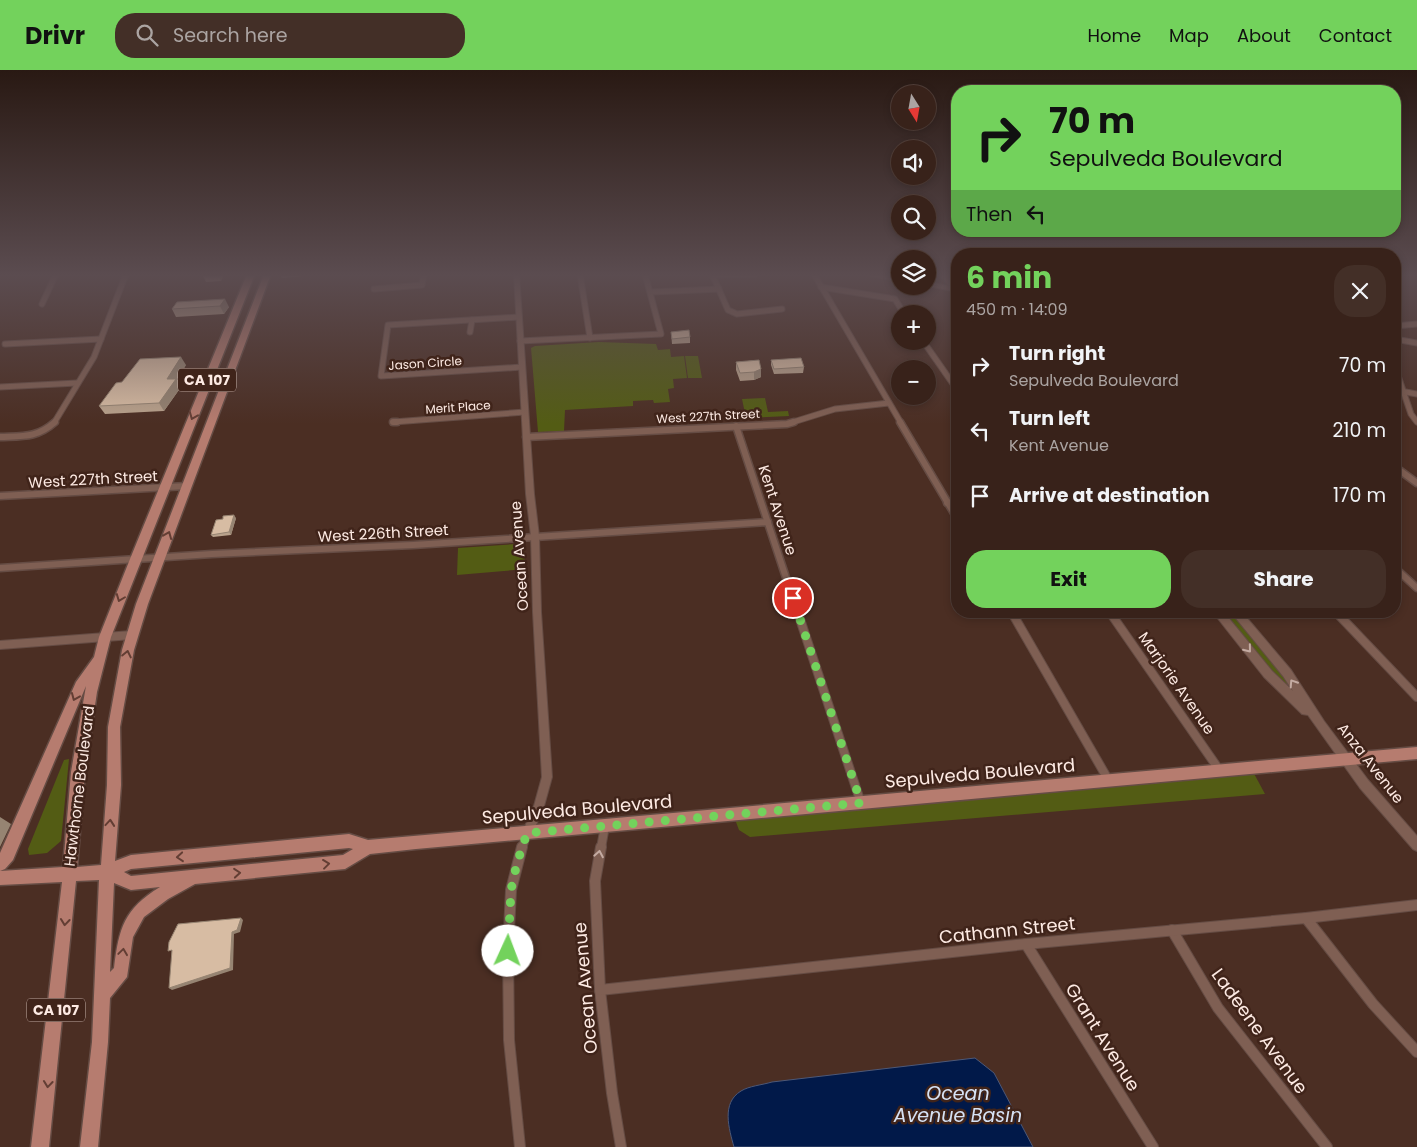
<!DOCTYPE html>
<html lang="en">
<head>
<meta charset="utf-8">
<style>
  body { margin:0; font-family:Poppins,sans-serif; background:#432f27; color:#f1f3f6; height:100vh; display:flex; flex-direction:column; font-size:19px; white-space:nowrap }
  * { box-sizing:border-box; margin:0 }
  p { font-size:16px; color:#aba4a2 }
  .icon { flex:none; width:28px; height:28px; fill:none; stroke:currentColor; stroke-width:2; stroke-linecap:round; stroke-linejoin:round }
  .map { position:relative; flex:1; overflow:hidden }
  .details { position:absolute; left:951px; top:178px; width:450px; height:370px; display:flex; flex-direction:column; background:#38221a; border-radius:20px; box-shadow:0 2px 8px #0003,0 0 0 1px #523f39 }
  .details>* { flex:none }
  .guide { position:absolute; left:951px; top:15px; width:450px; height:152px; border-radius:20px; box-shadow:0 2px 8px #0003,0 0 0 1px #523f39; background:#73d25c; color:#111; overflow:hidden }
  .needle { width:32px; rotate:169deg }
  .fabs { position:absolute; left:891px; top:15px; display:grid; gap:10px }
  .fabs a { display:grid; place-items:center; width:45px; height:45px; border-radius:50%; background:#38221a; box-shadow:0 2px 8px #0003,0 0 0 1px #523f39; font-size:25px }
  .pin { position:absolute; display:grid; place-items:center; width:42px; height:42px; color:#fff; margin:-21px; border:2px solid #fff; border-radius:50%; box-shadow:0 1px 5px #0007 }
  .me { position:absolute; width:55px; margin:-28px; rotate:2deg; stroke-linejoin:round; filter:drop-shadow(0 0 4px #0008) }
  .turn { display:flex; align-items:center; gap:18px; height:105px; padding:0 15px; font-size:22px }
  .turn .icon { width:65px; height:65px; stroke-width:2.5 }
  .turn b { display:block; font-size:35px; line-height:42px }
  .then { display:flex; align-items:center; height:48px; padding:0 15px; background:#0003; gap:10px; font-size:19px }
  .round { display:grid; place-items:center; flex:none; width:52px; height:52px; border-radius:20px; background:#432f27 }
  .headline { display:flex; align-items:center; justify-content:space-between; height:85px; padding:0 15px }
  h1 { font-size:30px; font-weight:700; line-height:38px; color:#73d25c }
  .action { display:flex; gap:10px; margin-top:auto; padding:10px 15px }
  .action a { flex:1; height:58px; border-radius:20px; background:#73d25c; color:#111; font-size:20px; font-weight:700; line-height:58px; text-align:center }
  .action a+a { background:#432f27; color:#f1f3f6 }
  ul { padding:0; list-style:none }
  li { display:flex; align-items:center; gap:15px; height:65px; padding:0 15px }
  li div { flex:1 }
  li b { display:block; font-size:19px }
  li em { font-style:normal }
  header { display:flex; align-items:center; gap:30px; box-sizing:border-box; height:70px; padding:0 25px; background:#73d25c; color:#111 }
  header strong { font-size:24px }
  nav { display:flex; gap:28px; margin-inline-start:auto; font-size:18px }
  .search { width:350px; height:45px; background:#432f27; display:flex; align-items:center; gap:12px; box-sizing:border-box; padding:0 18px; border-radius:20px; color:#aba4a2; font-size:19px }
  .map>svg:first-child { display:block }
  .green { fill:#535c14 }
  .water { fill:#011949; stroke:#4d5877 }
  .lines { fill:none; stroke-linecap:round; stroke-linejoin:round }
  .minor-far3-casing { stroke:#654c44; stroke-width:7 }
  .minor-far2-casing { stroke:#654c44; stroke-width:9 }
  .minor-far1-casing { stroke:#654c44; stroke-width:10 }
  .minor-casing { stroke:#654c44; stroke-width:12 }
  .tertiary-casing { stroke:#654c44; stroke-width:2 }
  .secondary-casing { stroke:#654c44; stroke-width:2 }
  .primary-casing { stroke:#654c44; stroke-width:3 }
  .minor-far3 { stroke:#7f5f53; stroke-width:5 }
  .minor-far2 { stroke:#7f5f53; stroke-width:6 }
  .minor-far1 { stroke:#7f5f53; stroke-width:8 }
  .minor { stroke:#7f5f53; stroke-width:10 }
  .tertiary { fill:#7f5f53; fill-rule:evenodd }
  .secondary { fill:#7f5f53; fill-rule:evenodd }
  .primary { fill:#b67c6f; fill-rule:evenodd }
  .wall { fill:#b9a28c }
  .shaded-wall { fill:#968472 }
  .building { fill:#d7bca3; stroke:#968472 }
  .oneway { stroke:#633e34 }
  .oneway2 { stroke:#c4aba2 }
  .route { stroke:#73d25c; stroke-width:9; stroke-dasharray:0 16.2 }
  .labels { text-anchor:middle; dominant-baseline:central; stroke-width:5; stroke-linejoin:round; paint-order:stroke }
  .far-street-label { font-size:12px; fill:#fdeae3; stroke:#40241a }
  .shield { fill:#40241a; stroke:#c4afa7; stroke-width:1 }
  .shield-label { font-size:14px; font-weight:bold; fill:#fdeae3 }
  .street-label { font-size:15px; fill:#fdeae3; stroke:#40241a }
  .near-street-label { font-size:18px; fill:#fdeae3; stroke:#40241a }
  .near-water-label { font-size:19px; font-style:italic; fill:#d6e2f5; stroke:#40241a }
</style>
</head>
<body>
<header>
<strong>Drivr</strong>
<div class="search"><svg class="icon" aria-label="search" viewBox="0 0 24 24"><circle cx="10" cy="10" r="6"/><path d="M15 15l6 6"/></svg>Search here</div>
<nav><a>Home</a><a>Map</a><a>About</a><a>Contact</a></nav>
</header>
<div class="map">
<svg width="1417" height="1077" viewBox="0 0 1417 1077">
  <rect width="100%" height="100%" fill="#4b2e23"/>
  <g class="green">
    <path d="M599,272L656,274L658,280L670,279L671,287L684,286L687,308L673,309L674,318L668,319L670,332L654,333L653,330L633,331V336L565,340L564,361L538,362L531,278L535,276Z"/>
    <path d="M685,286H698L702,308H688Z"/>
    <path d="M765,328L768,342L788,341L789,346L746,348L742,329Z"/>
    <path d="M517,474L524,479L526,499L457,505L458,478Z"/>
    <path d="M1217,541H1235L1320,654Z"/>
    <path d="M69,689L61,771L47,783L29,785L28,779L64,690Z"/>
    <path d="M1251,698L1265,724L750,767L739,760L733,744Z"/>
  </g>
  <path class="water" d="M975,988L994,1003L1033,1077H734C729,1059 721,1033 741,1021C749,1016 762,1015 772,1012Z"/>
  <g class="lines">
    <g class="minor-far3-casing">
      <g id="minor-far3">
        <path d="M580,204L590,268"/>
        <path d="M712,204L728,240L737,244L782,239"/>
        <path d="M814,204L901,353"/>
        <path d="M713,205L755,204"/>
        <path d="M821,217L895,229L904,244"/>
        <path d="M374,219L422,215L424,204"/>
        <path d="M651,222L719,219"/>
        <path d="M42,234L56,204"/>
        <path d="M519,247L388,255L381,306L522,297"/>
        <path d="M1395,256L1417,254"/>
        <path d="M470,262L472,250"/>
        <path d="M1395,269L1417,273"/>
        <path d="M520,271L661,264L645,204"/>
        <path d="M923,271L958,321"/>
        <path d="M5,274L101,269"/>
        <path d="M1395,297L1411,344L1417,352"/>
        <path d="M0,317L77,313"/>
        <path d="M1395,320L1417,324"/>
        <path d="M393,352L525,342"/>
        <path d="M54,353L94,287L126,204"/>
        <path d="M790,353L835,339L889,333"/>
      </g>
    </g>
    <g class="minor-far2-casing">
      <g id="minor-far2">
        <path d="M393,352H397"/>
        <path d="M900,352L958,450"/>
        <path d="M736,356L797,541"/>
        <path d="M0,367C23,366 37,368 55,352"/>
        <path d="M526,367L787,354L794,352"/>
        <path d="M1395,397L1417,413"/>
        <path d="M0,426L187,416"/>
        <path d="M947,433L958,431"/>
        <path d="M0,498L212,484L413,475L768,452"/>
        <path d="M1395,498L1417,518"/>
      </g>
    </g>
    <g class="minor-far1-casing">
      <g id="minor-far1">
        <path d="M797,540L861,733"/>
        <path d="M1011,541L1109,711"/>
        <path d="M1109,541L1220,701"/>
        <path d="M1335,541L1417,627"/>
        <path d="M0,575L132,565"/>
        <path d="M522,778L527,763"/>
        <path d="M601,778L605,756"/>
      </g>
    </g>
    <g class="minor-casing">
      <g id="minor">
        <path d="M601,777L595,811L600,920L612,1023L621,1077"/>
        <path d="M1306,848L1373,934L1417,982"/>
        <path d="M1172,860L1218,938L1327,1077"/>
        <path d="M1026,874L1153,1077"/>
        <path d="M600,920L1026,874L1306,848L1417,835"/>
        <path d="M520,1077L509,970L508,881L511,820L522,777"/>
      </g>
    </g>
    <g class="tertiary-casing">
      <path id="tertiary" d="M514,204H519L534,424L539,466L541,542L552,707L544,736L531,767L527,768L523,767L522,763L534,736L542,707L533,542L531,466L526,424Z"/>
    </g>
    <g class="secondary-casing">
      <g id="secondary">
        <path d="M861,204H873L900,208V212Z"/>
        <path d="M939,204H945L958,218V222L928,216V212L949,216Z"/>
        <path d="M949,204H955L958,206V213Z"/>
        <path d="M1212,541H1223L1272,601L1293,621L1283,606L1230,541H1241L1291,600L1324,651L1368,710L1417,766V781L1413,779L1360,718L1308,645L1302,644L1264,607Z"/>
      </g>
    </g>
    <g class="primary-casing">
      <path id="primary" d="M247,204H255L111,567L97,622L85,702L77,797L101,795L107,715L108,657L122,580L136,534L264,204H271L148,534L134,580L120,657L121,715L115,791L131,785L349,764L368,770L1417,677V689L416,779L370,784L345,799L195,814L168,829L144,847L133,867L127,907L110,928L108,972L98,1077H80L92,972L99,810L76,811L49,1077H31L62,812L0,815V783L76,612L94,587L99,567L130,489ZM86,616L71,702L63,797L0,801L5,799L13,790ZM349,778L353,779L343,785L131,806L124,802L131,799ZM114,813L131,820L160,817C124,839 119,858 114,898L110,902Z"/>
    </g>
    <use href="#minor-far3" class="minor-far3"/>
    <use href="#minor-far2" class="minor-far2"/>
    <use href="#minor-far1" class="minor-far1"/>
    <use href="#minor" class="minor"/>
    <use href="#tertiary" class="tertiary"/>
    <use href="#secondary" class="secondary"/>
    <use href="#primary" class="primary"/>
  </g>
  <g class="wall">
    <path d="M202,204H224L221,211L206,212Z"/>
    <path d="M280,204H314V205L282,208Z"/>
    <path d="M177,232L229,237L224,244L176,247L172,239Z"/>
    <path d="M671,262L690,267V273L672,274Z"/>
    <path d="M759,290L761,307L754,310L740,311L736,300V292Z"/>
    <path d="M771,290L804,297L803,303L774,304L771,295Z"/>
    <path d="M186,295L177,309L181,317L164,341L105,344L99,336Z"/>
    <path d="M236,448L231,465L213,467L211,465Z"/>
  </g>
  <g class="shaded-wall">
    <path d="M218,204H224L221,211Z"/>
    <path d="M225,229L229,237L224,244L220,236Z"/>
    <path d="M181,287L186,295L177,309L181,317L164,341L159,333L167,309Z"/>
    <path d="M761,299V307L754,310V302Z"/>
    <path d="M234,445L236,448L231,465L229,462Z"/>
    <path d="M0,747L11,754L0,777Z"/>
    <path d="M241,848L243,850L240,862L234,864L233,900L172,920L169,918L232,862Z"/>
  </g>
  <g class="building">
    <path d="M225,229L220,236L172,239L177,232Z"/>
    <path d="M689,260L690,267L672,269L671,262Z"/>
    <path d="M181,287L167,309H176L159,333L99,336L116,313L122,312L140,289Z"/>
    <path d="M801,288L804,297L774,299L771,290Z"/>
    <path d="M759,290L761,299L754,302L740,303L736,292Z"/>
    <path d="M234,445L229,462L211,465L216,450L223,449V446Z"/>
    <path d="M241,848L237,860L232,862L230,898L169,918L172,880L168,881L169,872L178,854Z"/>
  </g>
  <defs><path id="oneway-chevron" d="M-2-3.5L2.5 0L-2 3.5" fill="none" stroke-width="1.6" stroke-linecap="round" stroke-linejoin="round" transform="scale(1.25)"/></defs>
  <g class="oneway">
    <use href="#oneway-chevron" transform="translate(193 346) rotate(112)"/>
    <use href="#oneway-chevron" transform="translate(168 465) rotate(-68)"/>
    <use href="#oneway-chevron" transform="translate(120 528) rotate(111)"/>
    <use href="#oneway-chevron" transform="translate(127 584) rotate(-78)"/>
    <use href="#oneway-chevron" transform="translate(75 627) rotate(113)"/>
    <use href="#oneway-chevron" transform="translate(110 753) rotate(-85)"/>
    <use href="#oneway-chevron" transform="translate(180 787) rotate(175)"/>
    <use href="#oneway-chevron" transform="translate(326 794) rotate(-7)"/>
    <use href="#oneway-chevron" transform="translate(237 803) rotate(-5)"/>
    <use href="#oneway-chevron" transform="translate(65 852) rotate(96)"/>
    <use href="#oneway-chevron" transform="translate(123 882) rotate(-82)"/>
    <use href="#oneway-chevron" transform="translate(48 1014) rotate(96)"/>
  </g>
  <g class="oneway2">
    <use href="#oneway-chevron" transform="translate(1248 579) rotate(51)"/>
    <use href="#oneway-chevron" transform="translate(1293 613) rotate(-123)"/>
    <use href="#oneway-chevron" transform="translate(599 784) rotate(-80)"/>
  </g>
  <linearGradient id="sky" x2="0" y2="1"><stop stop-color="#291913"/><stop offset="0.58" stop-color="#5b4c50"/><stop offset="1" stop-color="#5b4c50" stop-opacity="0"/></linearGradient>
  <rect width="1417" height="354" fill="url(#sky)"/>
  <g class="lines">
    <path class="route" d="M508,881L511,820L517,793L527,763L861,733L793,528"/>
  </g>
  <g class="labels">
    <g class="far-street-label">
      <text transform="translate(425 293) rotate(-4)">Jason Circle</text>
      <text transform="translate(458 337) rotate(-4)">Merit Place</text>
      <text transform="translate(708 346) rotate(-3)">West 227th Street</text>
    </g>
    <g class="shield">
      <rect x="178" y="298.5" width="58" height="23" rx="4"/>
      <rect x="27" y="928.5" width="58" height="23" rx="4"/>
    </g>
    <g class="shield-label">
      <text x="207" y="310">CA 107</text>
      <text x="56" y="940">CA 107</text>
    </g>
    <g class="street-label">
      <text transform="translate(93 409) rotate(-3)">West 227th Street</text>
      <text transform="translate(778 440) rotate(72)">Kent Avenue</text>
      <text transform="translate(383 463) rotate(-3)">West 226th Street</text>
      <text transform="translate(519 486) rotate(-94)">Ocean Avenue</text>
      <text transform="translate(1177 613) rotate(55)">Marjorie Avenue</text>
      <text transform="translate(1371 693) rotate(52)">Anza Avenue</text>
      <text transform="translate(79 716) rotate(-83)">Hawthorne Boulevard</text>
    </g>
    <g class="near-street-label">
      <text transform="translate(980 703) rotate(-5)">Sepulveda Boulevard</text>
      <text transform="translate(577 739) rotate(-5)">Sepulveda Boulevard</text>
      <text transform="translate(1007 860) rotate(-6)">Cathann Street</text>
      <text transform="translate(585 918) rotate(-95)">Ocean Avenue</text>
      <text transform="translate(1260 961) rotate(54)">Ladeene Avenue</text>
      <text transform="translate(1103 967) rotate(58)">Grant Avenue</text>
    </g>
    <g class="near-water-label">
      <text x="958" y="1023">Ocean<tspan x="958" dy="22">Avenue Basin</tspan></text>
    </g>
  </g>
</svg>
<div class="fabs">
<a><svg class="needle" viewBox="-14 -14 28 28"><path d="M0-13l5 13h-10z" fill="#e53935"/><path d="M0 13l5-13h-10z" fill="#aba4a2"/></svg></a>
<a><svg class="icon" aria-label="sound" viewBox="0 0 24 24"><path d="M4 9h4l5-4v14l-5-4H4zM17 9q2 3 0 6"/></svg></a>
<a><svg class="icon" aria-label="search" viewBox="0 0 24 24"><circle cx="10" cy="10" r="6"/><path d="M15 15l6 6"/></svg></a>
<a><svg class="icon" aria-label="layers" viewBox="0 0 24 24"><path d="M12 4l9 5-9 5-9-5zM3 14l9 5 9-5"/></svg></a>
<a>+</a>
<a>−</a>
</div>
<div class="pin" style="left:793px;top:528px;background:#d93025"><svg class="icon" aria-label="arrive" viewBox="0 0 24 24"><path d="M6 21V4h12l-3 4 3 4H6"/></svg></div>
<svg class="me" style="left:508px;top:881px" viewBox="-20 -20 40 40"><circle r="19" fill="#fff"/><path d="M0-13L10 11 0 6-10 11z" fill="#73d25c"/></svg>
<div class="guide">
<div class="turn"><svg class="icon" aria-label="right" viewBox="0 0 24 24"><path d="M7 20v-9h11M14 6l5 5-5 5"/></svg><div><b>70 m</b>Sepulveda Boulevard</div></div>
<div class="then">Then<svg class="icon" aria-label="left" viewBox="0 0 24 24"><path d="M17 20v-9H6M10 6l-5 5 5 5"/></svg></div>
</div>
<section class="details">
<div class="headline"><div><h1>6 min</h1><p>450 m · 14:09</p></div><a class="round"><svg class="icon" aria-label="close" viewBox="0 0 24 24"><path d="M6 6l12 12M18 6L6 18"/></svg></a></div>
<ul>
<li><svg class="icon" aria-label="right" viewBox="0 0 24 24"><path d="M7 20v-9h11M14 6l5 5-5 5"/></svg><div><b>Turn right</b><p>Sepulveda Boulevard</p></div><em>70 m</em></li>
<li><svg class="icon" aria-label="left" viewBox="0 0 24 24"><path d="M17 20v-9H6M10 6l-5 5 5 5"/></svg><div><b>Turn left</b><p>Kent Avenue</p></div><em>210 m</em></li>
<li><svg class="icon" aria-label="arrive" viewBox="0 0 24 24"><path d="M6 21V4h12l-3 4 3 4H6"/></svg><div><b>Arrive at destination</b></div><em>170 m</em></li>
</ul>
<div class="action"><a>Exit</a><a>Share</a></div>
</section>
</div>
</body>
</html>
